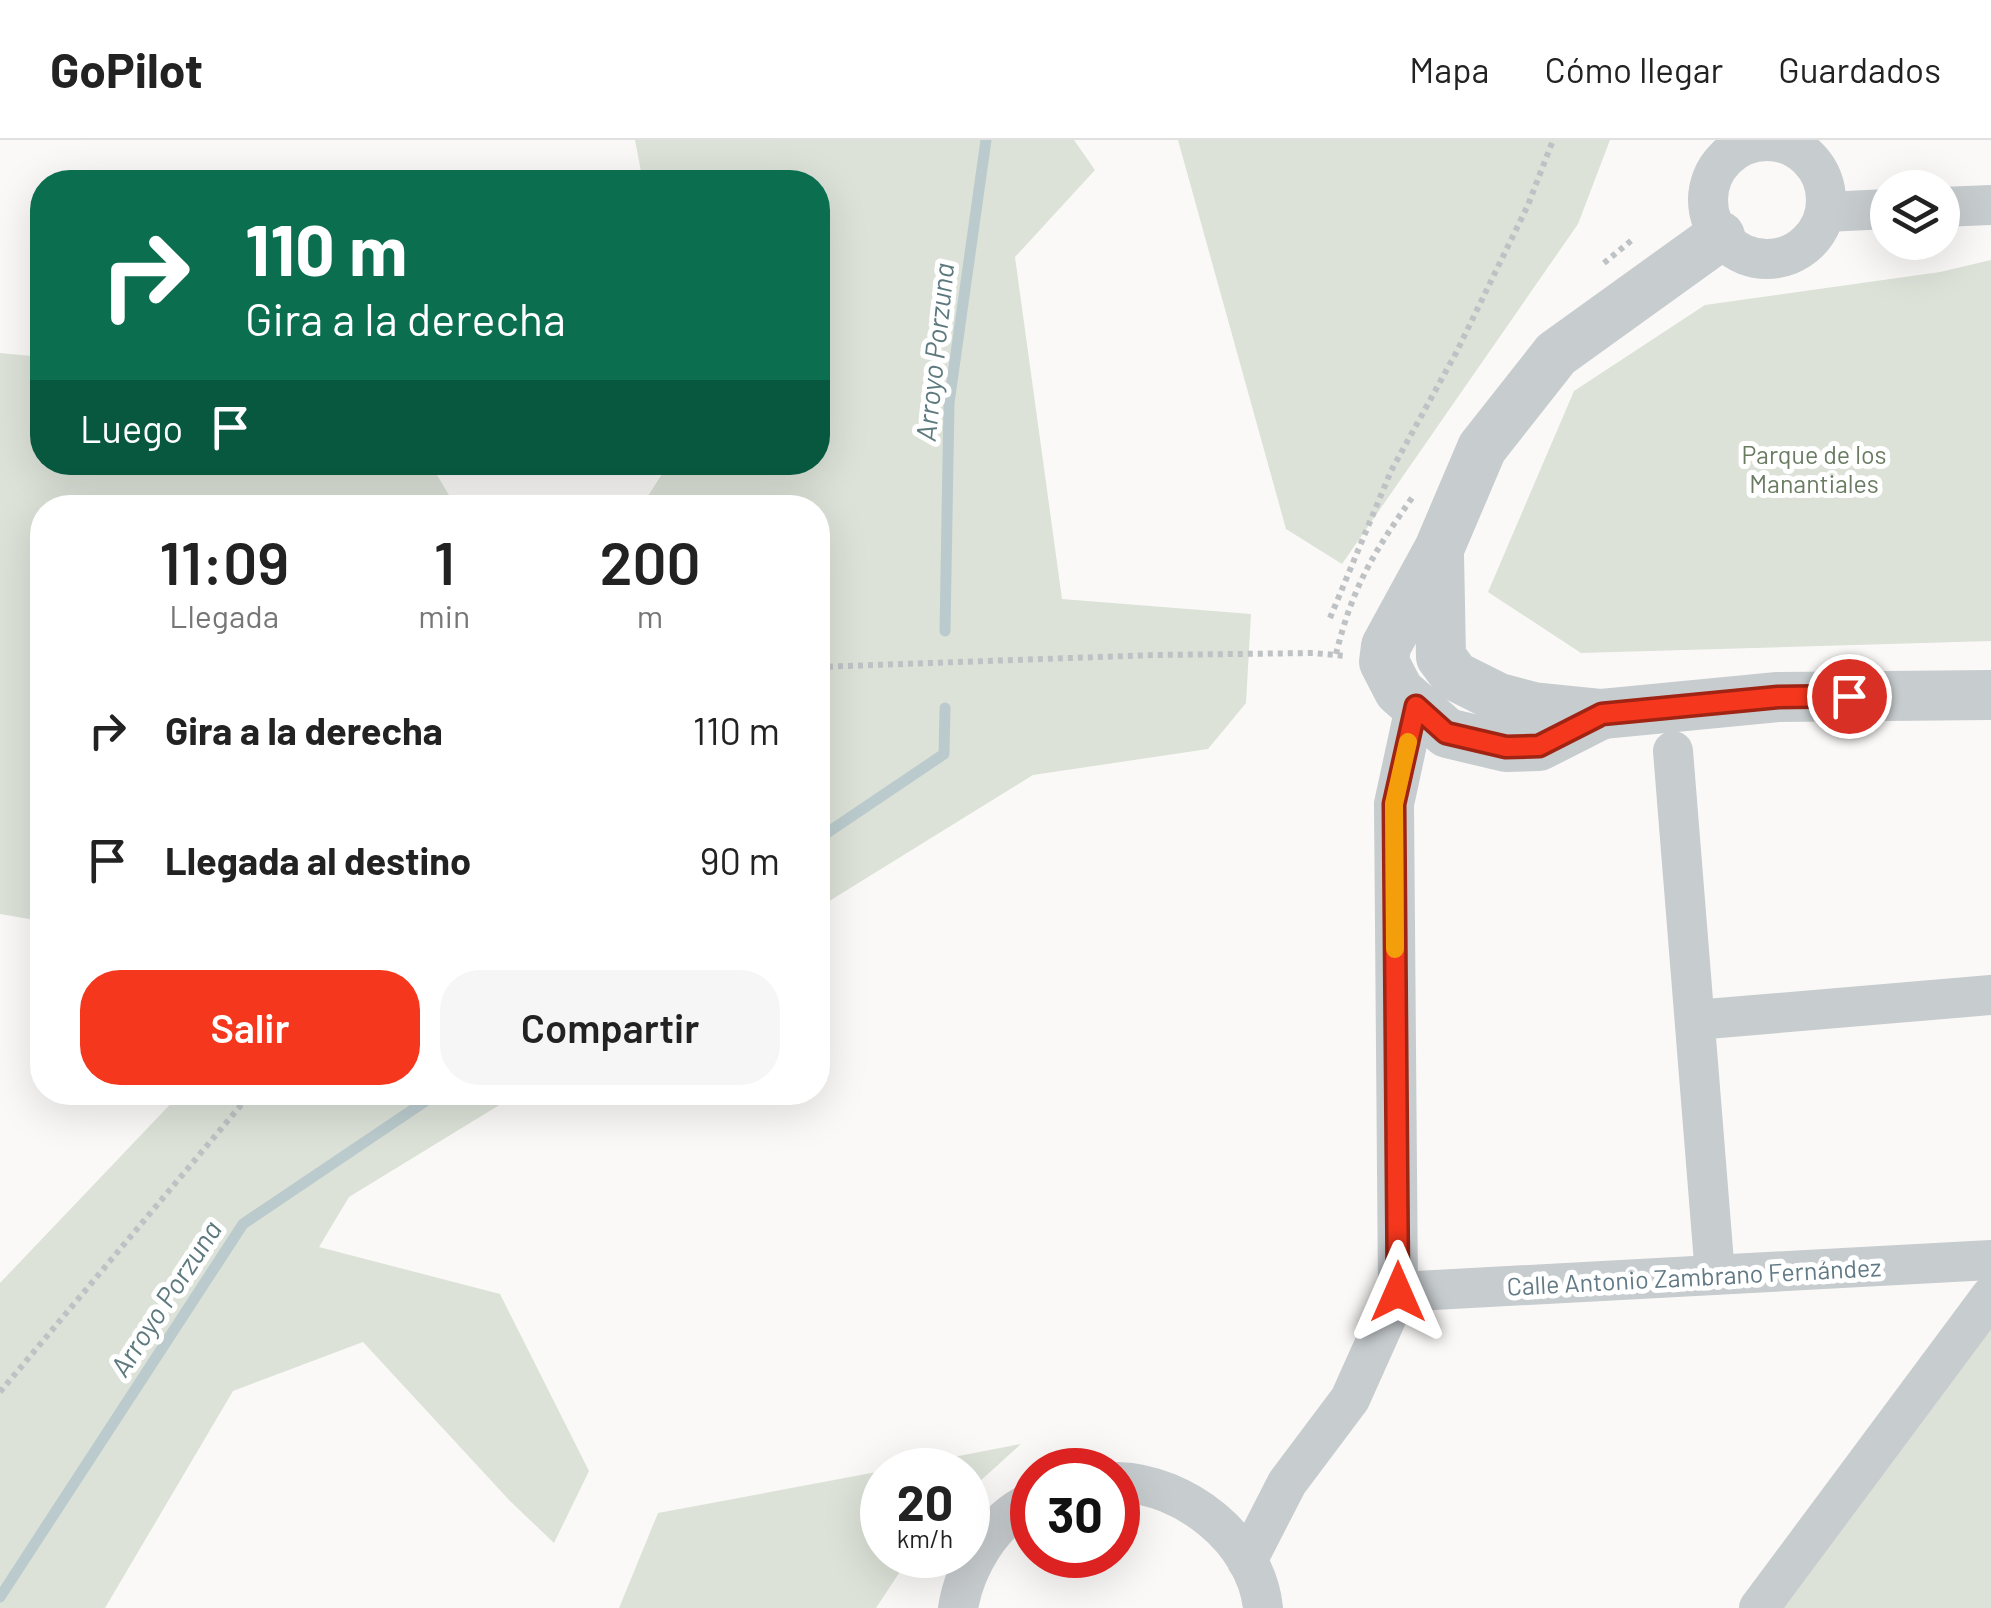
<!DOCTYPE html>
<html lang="es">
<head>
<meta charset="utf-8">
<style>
  body { margin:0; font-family:Barlow,sans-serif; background:#f6f6f6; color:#222; height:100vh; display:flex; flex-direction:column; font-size:38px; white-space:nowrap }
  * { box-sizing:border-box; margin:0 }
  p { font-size:32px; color:#767676 }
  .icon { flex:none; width:55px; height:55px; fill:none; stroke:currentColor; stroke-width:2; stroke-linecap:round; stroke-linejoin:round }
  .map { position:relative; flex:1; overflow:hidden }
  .drawer { position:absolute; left:30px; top:355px; width:800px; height:610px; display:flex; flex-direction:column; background:#fff; border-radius:40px; box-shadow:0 10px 40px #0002 }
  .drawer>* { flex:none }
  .guide { position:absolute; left:30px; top:30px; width:800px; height:305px; border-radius:40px; box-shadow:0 10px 40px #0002; background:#0b6e4f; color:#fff; overflow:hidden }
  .tools { position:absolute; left:1870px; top:30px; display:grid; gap:20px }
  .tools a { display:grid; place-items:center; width:90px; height:90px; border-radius:50%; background:#fff; box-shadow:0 10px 40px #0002; font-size:50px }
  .speed { position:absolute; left:860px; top:1308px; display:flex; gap:20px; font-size:50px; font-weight:700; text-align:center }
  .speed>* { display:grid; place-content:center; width:130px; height:130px; border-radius:50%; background:#fff; box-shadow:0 10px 40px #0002; line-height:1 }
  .speed small { font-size:25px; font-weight:400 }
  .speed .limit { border:15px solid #d22; background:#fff; color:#111 }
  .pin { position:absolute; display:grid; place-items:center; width:85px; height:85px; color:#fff; margin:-42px; border:5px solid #fff; border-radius:50%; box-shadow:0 2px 10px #0007 }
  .me { position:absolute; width:110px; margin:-55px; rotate:0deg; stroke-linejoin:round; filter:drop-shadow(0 0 8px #0008) }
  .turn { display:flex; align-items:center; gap:35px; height:210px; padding:0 50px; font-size:45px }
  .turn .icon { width:130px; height:130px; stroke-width:2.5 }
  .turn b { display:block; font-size:70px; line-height:85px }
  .then { display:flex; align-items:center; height:95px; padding:0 50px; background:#0003; gap:20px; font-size:38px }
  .eta { display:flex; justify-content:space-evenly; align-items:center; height:170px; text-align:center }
  .eta b { font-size:60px; font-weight:600; line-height:70px }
  .action { display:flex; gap:20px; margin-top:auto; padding:20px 50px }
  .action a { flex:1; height:115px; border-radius:40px; background:#f4371d; color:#fff; font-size:40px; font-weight:600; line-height:115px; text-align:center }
  .action a+a { background:#f6f6f6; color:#222 }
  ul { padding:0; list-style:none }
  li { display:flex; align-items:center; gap:30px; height:130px; padding:0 50px }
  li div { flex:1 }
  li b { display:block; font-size:38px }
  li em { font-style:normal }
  header { display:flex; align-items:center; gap:60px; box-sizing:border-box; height:140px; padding:0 50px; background:#fff; border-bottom:2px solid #e0e0e0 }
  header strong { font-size:48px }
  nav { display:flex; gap:55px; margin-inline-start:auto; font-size:35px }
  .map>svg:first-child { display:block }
  .green { fill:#dce2d8 }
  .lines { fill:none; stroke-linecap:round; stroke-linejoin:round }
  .stream { stroke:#bbcbcd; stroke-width:11 }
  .path { stroke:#bec2c4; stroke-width:6; stroke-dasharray:5 5; stroke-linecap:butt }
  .minor { stroke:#c7cccf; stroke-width:40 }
  .tertiary { stroke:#c7cccf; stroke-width:50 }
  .route-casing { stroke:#9f2413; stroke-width:25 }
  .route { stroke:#f4371d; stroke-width:18 }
  .slow { stroke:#f59e0b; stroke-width:18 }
  .labels { text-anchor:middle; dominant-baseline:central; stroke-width:10; stroke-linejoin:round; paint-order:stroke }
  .park-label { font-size:25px; fill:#697b61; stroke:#fff }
  .street-label { font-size:25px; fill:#627a85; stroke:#fff }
  .water-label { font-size:28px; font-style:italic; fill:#5d797e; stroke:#fff }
</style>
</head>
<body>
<header>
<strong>GoPilot</strong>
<nav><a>Mapa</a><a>Cómo llegar</a><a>Guardados</a></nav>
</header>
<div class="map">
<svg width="1991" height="1468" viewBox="0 0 1991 1468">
  <rect width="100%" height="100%" fill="#faf9f7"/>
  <g class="green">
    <path d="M635,0H1074L1095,30L1015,117L1062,459L1251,474L1246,563L1208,609L1033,635L818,768V368L641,367L669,323L818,322V42H643Z"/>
    <path d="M1178,0H1610L1578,84L1342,424L1286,389Z"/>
    <path d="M1991,120V501L1581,513L1488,452L1574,251L1705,165L1940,132Z"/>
    <path d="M0,213L42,217V322L430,323L456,367L42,368L41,781L0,774Z"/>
    <path d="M181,953H519L349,1057L319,1107L500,1154L589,1331L554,1403L510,1361L363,1202L233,1251L105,1468H0V1143Z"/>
    <path d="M1991,1156V1468H1759Z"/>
    <path d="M1021,1304L968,1352V1330H886Z"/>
    <path d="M882,1331V1415H911L876,1468H619L658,1373Z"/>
  </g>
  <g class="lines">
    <g class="stream">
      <path d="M945,491L949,263L986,0"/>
      <path d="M818,699L944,614L945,568"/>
      <path d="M0,1457L243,1084L439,952"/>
    </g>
    <g class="path">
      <path d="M1604,123L1632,100"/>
      <path d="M1744,130L1787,132L1824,107"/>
      <path d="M1330,478L1391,331L1456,213L1528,65L1553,0"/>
      <path d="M1336,514C1353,445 1374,412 1414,355"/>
      <path d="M818,527L1155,515L1313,513L1346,516"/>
      <path d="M0,1252L252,952"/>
    </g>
    <g class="minor">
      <circle cx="1767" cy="60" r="59"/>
      <path d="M1942,67L1991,65"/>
      <path d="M1826,72L1888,69"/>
      <path d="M1673,611L1715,1135"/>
      <path d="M1695,880L1991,855"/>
      <path d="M1398,1152L1991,1120"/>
      <path d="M1118,1342C1184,1344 1256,1399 1263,1468"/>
      <path d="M1247,1421L1287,1343L1350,1259L1398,1152L1394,664L1415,567"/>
      <path d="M958,1468C965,1427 992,1379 1032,1362"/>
      <path d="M1759,1468L1991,1156"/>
    </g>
    <g class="tertiary">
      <path d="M1439,414L1441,517L1455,536L1499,558L1533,567L1602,574L1778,557L1991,555"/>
      <path d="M1602,574L1539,606L1506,607L1447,593L1399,551L1384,522L1386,506L1439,409L1482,308L1556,214L1720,96"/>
    </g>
  </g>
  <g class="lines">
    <g class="route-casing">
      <path id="route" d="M1398,1152L1394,664L1416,566L1446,593L1506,607L1539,606L1602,574L1778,557L1849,556"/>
    </g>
    <use href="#route" class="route"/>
    <path class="slow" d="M1395,809L1394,664L1408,602"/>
  </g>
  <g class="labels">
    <g class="park-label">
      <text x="1814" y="314">Parque de los<tspan x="1814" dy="29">Manantiales</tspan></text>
    </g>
    <g class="street-label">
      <text transform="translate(1694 1136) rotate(-3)">Calle Antonio Zambrano Fernández</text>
    </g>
    <g class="water-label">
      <text transform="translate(934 212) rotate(-84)">Arroyo Porzuna</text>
      <text transform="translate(165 1158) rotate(-57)">Arroyo Porzuna</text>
    </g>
  </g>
</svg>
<div class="tools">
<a><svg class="icon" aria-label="layers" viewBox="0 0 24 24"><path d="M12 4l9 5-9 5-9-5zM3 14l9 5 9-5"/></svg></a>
</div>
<div class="speed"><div>20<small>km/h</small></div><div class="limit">30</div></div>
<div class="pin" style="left:1849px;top:556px;background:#d93025"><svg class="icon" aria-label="arrive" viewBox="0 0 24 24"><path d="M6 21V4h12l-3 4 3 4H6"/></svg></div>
<svg class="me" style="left:1398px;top:1152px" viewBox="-20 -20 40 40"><path d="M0-17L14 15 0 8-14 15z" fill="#f4371d" stroke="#fff" stroke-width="4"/></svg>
<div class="guide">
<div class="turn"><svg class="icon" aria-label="right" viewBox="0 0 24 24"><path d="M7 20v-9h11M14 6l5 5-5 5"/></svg><div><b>110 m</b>Gira a la derecha</div></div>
<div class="then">Luego<svg class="icon" aria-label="arrive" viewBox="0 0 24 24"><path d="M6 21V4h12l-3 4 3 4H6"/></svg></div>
</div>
<section class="drawer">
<div class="eta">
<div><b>11:09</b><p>Llegada</p></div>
<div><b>1</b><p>min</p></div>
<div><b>200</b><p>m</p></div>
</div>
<ul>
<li><svg class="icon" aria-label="right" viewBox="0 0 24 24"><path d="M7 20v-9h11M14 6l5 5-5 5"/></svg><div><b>Gira a la derecha</b></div><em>110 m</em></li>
<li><svg class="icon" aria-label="arrive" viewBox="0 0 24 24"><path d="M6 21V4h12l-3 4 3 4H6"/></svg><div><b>Llegada al destino</b></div><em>90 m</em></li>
</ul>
<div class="action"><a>Salir</a><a>Compartir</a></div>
</section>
</div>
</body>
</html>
